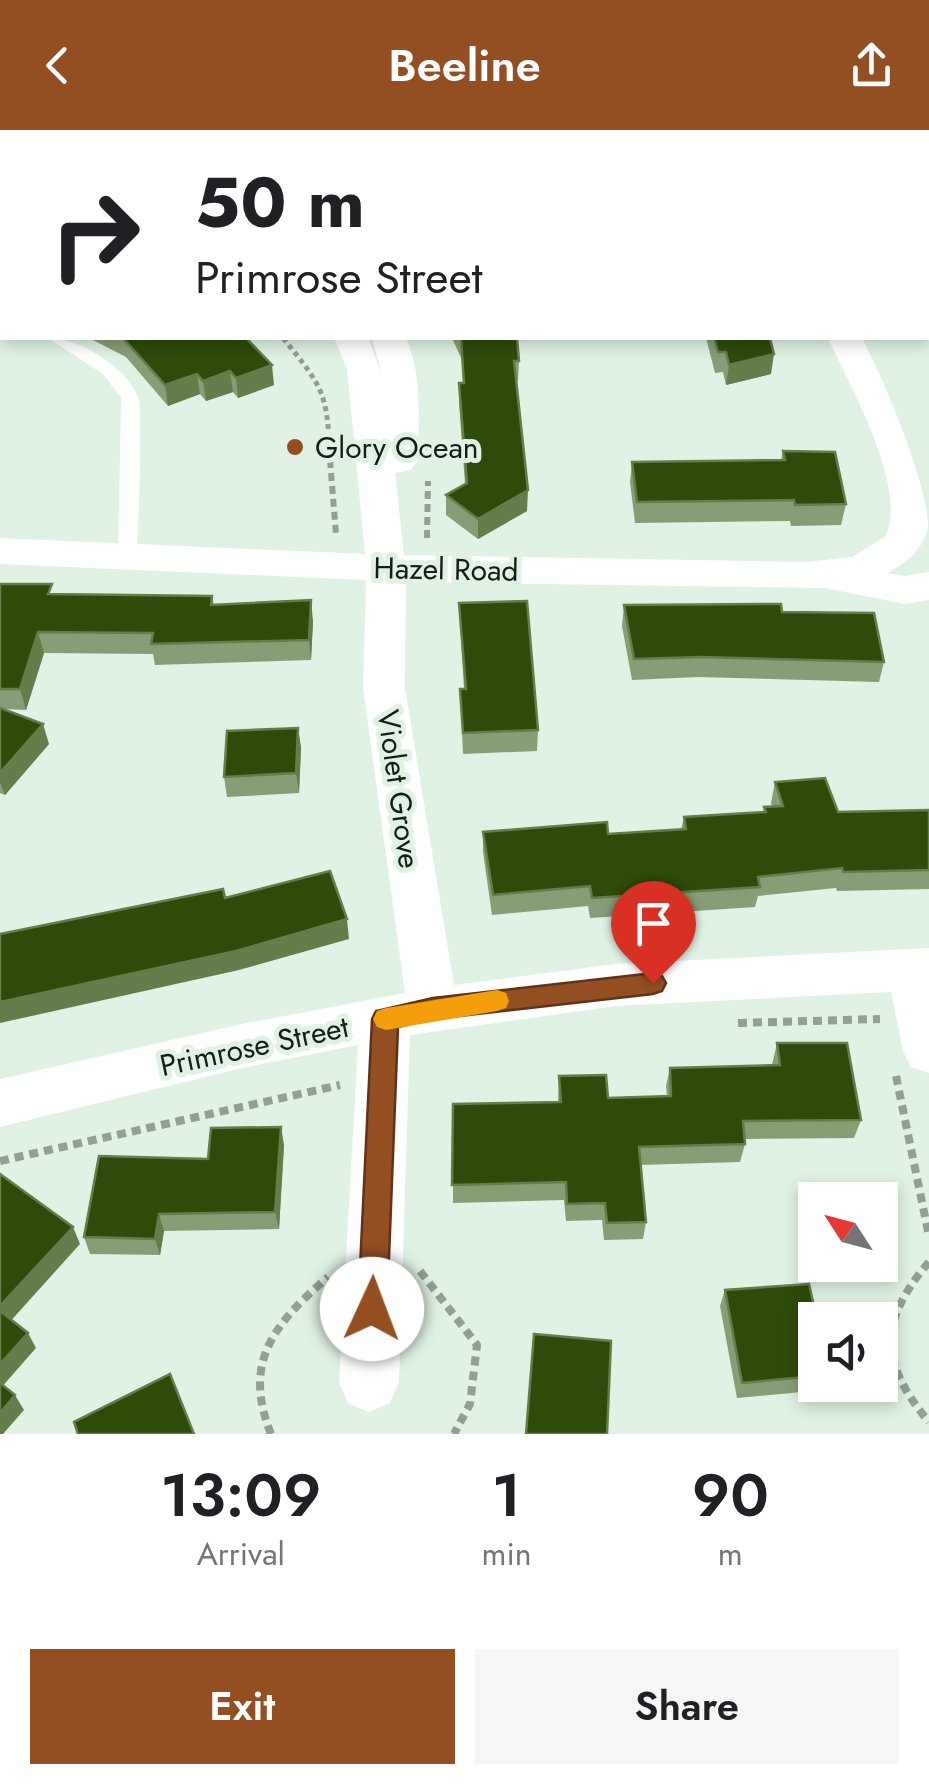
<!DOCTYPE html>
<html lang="en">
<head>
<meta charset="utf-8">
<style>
  body { margin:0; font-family:Jost,sans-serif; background:#f6f6f6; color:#202124; height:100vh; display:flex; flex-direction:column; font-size:38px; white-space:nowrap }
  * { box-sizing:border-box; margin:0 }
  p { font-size:32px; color:#757577 }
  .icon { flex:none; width:55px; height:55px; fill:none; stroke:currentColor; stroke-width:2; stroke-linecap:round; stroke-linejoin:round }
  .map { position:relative; height:1304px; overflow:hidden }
  .details { display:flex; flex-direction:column; background:#fff; flex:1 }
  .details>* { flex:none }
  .guide { position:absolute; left:0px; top:0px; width:930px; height:210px; box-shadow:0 5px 15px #0003; background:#fff; color:#202124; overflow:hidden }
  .needle { width:65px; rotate:306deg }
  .buttons { position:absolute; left:798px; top:1052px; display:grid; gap:20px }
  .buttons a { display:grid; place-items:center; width:100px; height:100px; border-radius:0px; background:#fff; box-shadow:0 5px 15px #0003; font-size:50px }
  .pin { position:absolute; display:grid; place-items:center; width:85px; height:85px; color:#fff; margin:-102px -42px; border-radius:50% 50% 50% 0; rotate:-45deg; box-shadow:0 0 10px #0007 }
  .pin .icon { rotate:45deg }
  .me { position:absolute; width:110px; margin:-55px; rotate:2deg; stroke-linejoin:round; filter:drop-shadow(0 0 8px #0008) }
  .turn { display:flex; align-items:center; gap:35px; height:210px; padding:0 30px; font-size:45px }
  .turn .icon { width:130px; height:130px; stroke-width:2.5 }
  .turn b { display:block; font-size:70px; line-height:85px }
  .eta { display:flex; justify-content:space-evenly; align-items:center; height:170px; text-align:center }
  .eta b { font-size:60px; font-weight:600; line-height:70px }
  .cta { display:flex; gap:20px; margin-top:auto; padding:20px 30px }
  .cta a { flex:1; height:115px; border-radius:0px; background:#934f22; color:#fff; font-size:40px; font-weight:600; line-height:115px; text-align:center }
  .cta a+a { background:#f6f6f6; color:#202124 }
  header { display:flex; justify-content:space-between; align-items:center; height:130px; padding:0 30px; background:#934f22; color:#fff; font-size:45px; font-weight:600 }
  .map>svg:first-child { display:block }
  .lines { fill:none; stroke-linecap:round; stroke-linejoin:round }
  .path-far2 { stroke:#919f94; stroke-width:5; stroke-dasharray:5 4; stroke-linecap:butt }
  .path-far1 { stroke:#919f94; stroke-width:6; stroke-dasharray:8 5; stroke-linecap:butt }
  .path { stroke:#919f94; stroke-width:8; stroke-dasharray:9 6; stroke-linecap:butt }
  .service { fill:#fff; fill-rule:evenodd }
  .minor { fill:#fff; fill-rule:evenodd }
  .wall { fill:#869e76 }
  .shaded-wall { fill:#637d4b }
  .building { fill:#2e4b0a; stroke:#637d4b; stroke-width:2.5 }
  .route { fill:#934f22; stroke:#603316; stroke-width:2.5 }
  .slow { fill:#f59e0b }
  .poi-dot { fill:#934f22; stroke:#dff2e3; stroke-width:4 }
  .labels { text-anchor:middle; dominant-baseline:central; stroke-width:10; stroke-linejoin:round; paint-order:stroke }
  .poi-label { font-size:30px; fill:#161c17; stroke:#dff2e3; text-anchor:start }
  .street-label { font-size:30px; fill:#161c17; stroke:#dff2e3 }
</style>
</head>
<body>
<header><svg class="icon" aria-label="back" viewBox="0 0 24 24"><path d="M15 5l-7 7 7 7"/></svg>Beeline<svg class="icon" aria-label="share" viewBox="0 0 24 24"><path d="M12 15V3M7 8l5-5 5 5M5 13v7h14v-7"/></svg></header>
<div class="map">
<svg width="929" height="1304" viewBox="0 0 929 1304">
  <rect width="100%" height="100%" fill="#dff2e3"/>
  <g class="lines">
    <path class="path-far2" d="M283,208C327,262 326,263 331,333"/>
    <g class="path-far1">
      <path d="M330,330L336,404"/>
      <path d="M427,408L428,351"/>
    </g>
    <g class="path">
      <path d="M738,893L880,889"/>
      <path d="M896,946L929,1106"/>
      <path d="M0,1031L340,955"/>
      <path d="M929,1132C878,1192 879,1232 929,1292"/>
      <path d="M420,1141L477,1215L470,1274L454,1304"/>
      <path d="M271,1304C242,1232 274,1194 328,1147"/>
    </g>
    <g class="service">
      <path d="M2,142V154L0,155V143Z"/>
      <path d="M0,168L2,169V180L0,179Z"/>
      <path d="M48,208C76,206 131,239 139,270C142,283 139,422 135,433L128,435L118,428L121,268L103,244Z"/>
    </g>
    <g class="minor">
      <path d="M558,0H590L591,2H559Z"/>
      <path d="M0,26L2,27V45L0,44Z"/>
      <path d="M334,208H368L382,245L372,208H406C423,248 419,289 417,332L411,340L395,343L404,425L806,432L852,427L885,407C910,359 848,253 828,208H862C883,247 929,356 928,398C923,419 906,434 887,443L905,446L929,442V470L905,474L825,458L406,452L405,558L454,855L616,834L929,818V943L911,937L903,921L891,862L616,876L410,905L399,1252L390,1273L369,1282L348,1273L339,1252L358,915L242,938L0,997V949L242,894L405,863L363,558L366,450L0,434V408L365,424L347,239Z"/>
    </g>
  </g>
  <g class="wall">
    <path d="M397,0H534L539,2H397Z"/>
    <path d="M928,107H929V204L928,202Z"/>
    <path d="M89,208H246L274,255L238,268L233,262L206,271L200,264L168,276L126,227Z"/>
    <path d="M452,208H517L519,231L518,251H516L527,381L478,409L446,385V365L465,354L459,273V253H463L462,230Z"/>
    <path d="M706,208H770L771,244L726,255L723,242L715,243Z"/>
    <path d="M783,321L846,374L841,395L791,396L790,391L635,393L630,352L632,332L781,330Z"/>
    <path d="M0,454L55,464L212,466L214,475L313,491L311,530L155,535L153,524L44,523L26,580L4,579L49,614L5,665L0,663Z"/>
    <path d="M459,473L538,600L537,621L463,624L460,559H464Z"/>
    <path d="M624,475L782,482L884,532L879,552L698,547L632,550L622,496Z"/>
    <path d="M298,598L301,618L299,663L227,667L224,647Z"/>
    <path d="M775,652L838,682L929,680V759L837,761L836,758L758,766L755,777L590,788L588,776L492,785L483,722V702L608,704L681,700L684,687L763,682L764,677L772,676L771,673Z"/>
    <path d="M777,913L861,990L854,1008L745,1009V1014L740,1032L640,1035L646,1092L643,1109L604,1110L602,1090L566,1091L564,1070L453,1073V974L558,972L559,946L608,968L667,966L666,956L670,938L772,935Z"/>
    <path d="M284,1015L279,1099L164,1101L160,1125L90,1124L84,1107L208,1029Z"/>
    <path d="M725,1160L815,1190V1255H825L823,1260L737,1268L720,1176Z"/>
  </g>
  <g class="shaded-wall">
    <path d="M774,224L771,244L726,255L729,235Z"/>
    <path d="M272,235L274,255L238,268L236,248Z"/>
    <path d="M230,241L233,262L206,271L203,251Z"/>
    <path d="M197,244L200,264L168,276L165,255Z"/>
    <path d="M528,360L527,381L478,409V389Z"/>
    <path d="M311,470L313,491L311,530L309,510Z"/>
    <path d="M38,502L44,523L26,580L20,559Z"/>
    <path d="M43,594L49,614L5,665L0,652V643Z"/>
    <path d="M298,598L301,618L299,663L296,643Z"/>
    <path d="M347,789L349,809L239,840L0,893V872Z"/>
    <path d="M281,997L284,1015L279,1099L275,1082Z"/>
    <path d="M159,1084L164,1101L160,1125L155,1109Z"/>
    <path d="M73,1097L80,1114L7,1195L0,1183V1176Z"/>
    <path d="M28,1203L36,1218L0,1259V1234Z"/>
    <path d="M15,1265L24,1280L3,1304H0V1283Z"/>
  </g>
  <g class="building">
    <path d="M452,0H534L539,2H458Z"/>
    <path d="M928,107H929V179L928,177Z"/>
    <path d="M123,208H246L272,235L236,248L230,241L203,251L197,244L165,255Z"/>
    <path d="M461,208H517L519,231H514L528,360L478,389L446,365L467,353L459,253H464Z"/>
    <path d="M714,208H770L774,224L729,235L726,222H718Z"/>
    <path d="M783,321L835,322L846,374L795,375L794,370L637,372L632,332L785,330Z"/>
    <path d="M0,454H52L48,464L212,466L211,475L311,470L309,510L151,514L153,503L38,502L20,559H0Z"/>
    <path d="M527,471L538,600L463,603L460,559H466L459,473Z"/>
    <path d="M781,474L782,482L874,483L884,532L702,527L634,529L624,475Z"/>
    <path d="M0,578L43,594L0,643Z"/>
    <path d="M298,598L296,643L224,647L227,601Z"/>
    <path d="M825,648L838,682L929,680V740L843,742L842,738L758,747L760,757L592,768L590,756L493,765L483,702L607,692L608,704L686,699L684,687L766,682L764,677L783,676L775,652Z"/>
    <path d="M330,741L347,789L236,821L0,872V804L223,759L225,768Z"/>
    <path d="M777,913H847L861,990L743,991L745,1014L639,1017L646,1092L607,1093L605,1073L567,1074L566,1052L452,1055L453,974L561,972L559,946L606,945L608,968L671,966L670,938L780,935Z"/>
    <path d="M281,997L275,1082L159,1084L155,1109L84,1107L99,1026L208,1029L211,998Z"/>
    <path d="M0,1044L73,1097L0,1176Z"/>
    <path d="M809,1154L817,1190H815V1246L742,1253L725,1160Z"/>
    <path d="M0,1181L28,1203L0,1234Z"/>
    <path d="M534,1204L611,1211L607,1304H526Z"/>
    <path d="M170,1244L194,1304H78L74,1292Z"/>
    <path d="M0,1253L15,1265L0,1283Z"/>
  </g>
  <path class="route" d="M653,843L662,846L666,853L662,861L653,864L433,889L398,897L387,1179L383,1189L372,1193L362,1189L358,1179L372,889L376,881L433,868Z"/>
  <path class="slow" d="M497,860L506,863L509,871L506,878L497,881L386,900L377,897L373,889L377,881L386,878Z"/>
  <circle class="poi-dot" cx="295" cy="317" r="10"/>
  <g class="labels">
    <g class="poi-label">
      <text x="315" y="317">Glory Ocean</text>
    </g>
    <g class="street-label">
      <text transform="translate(446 439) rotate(1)">Hazel Road</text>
      <text transform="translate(399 659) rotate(82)">Violet Grove</text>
      <text transform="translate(254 916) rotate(-12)">Primrose Street</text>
    </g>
  </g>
</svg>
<div class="buttons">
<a><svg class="needle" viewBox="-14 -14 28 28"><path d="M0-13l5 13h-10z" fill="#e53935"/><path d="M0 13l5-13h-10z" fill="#757577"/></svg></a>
<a><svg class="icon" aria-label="sound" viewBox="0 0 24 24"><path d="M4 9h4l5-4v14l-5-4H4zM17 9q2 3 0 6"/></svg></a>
</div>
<div class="pin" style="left:653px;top:853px;background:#d93025"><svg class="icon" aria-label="arrive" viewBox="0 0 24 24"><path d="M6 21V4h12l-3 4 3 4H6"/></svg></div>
<svg class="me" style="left:372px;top:1179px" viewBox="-20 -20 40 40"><circle r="19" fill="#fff"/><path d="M0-13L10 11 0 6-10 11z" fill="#934f22"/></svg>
<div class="guide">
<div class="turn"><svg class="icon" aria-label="right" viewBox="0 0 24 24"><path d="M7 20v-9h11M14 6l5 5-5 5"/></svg><div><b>50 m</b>Primrose Street</div></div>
</div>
</div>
<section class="details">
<div class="eta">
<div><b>13:09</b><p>Arrival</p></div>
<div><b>1</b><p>min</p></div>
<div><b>90</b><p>m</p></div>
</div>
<div class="cta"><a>Exit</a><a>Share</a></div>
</section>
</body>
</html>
